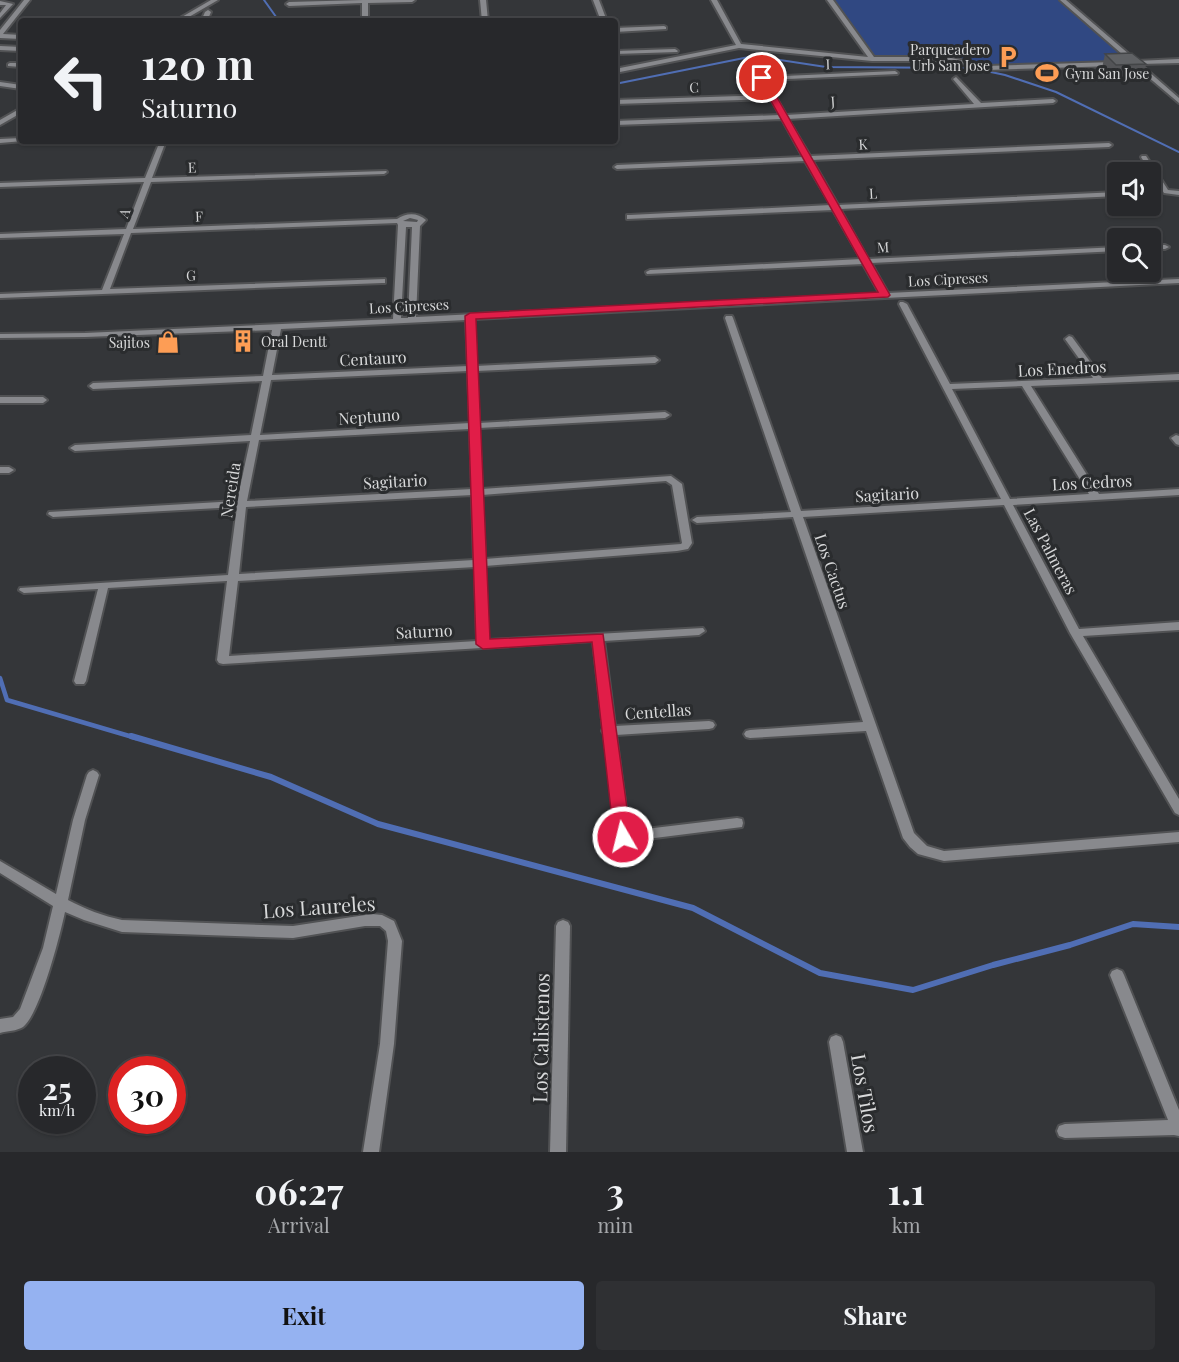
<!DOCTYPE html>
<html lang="en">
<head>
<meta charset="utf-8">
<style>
  body { margin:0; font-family:"Playfair Display",serif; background:#2f3033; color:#f1f3f6; height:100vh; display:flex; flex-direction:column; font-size:22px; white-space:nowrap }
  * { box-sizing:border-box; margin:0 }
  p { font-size:20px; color:#a4a6a9 }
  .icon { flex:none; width:33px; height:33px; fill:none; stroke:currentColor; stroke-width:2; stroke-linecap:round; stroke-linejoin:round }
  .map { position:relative; height:1152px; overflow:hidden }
  .drawer { display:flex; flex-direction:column; background:#27282b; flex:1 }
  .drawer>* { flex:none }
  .banner { position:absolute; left:18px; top:18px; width:600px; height:126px; border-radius:6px; box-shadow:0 2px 4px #0004,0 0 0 2px #434447; background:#27282b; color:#f1f3f6; overflow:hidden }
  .controls { position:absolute; left:1107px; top:162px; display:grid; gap:12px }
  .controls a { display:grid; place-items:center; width:54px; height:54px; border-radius:6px; background:#27282b; box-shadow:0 2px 4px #0004,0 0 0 2px #434447; font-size:30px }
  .speed { position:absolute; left:18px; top:1056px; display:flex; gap:12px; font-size:30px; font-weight:700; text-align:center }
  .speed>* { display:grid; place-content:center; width:78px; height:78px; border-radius:50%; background:#27282b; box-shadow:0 2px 4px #0004,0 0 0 2px #434447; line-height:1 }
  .speed small { font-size:15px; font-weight:400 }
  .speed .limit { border:9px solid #d22; background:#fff; color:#111 }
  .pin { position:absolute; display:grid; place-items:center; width:51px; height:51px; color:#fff; margin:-26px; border:3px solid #fff; border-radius:50%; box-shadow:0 2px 6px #0007 }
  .me { position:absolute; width:66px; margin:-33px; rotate:352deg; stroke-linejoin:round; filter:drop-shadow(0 0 4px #0008) }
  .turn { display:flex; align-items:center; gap:21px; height:126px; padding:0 24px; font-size:27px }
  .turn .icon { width:78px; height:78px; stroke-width:2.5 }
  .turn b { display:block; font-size:42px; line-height:51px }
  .eta { display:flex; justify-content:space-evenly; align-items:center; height:102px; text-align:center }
  .eta b { font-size:36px; font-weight:700; line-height:42px }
  .primary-button { display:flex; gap:12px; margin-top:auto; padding:12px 24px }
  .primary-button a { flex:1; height:69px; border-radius:6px; background:#95b2f1; color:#111; font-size:24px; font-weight:700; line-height:69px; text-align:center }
  .primary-button a+a { background:#2f3033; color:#f1f3f6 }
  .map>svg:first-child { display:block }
  .green { fill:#304882 }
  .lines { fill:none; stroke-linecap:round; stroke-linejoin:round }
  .stream-far2 { stroke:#506eb4; stroke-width:2 }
  .stream-far1 { stroke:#506eb4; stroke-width:4.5 }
  .stream { stroke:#506eb4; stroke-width:6 }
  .minor-casing { stroke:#515254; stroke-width:4 }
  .minor { fill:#88898d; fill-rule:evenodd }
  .wall { fill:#535457 }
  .building { fill:#606265; stroke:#434547; stroke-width:1.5 }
  .route { fill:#e11d48; stroke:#92132f; stroke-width:1.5 }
  .labels { text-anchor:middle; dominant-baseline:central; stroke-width:6; stroke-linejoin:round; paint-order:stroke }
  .far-poi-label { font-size:14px; fill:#d8d9da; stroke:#2a2c2e; text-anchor:end }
  .far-street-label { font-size:14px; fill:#d8d9da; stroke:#2a2c2e }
  .street-label { font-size:16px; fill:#d8d9da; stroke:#2a2c2e }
  .near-street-label { font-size:20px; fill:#d8d9da; stroke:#2a2c2e }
</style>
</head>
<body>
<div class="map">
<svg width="1179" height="1152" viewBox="0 0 1179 1152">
  <rect width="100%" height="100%" fill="#343639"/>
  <path class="green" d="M830,0H1063L1135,63L987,68L947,59H872Z"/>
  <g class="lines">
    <g class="stream-far2">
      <path d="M264,0L279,21"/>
      <path d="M615,84L754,56L826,67L972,68L1005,75L1056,92L1179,152"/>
    </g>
    <path class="stream-far1" d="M0,678L7,700L136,738"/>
    <path class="stream" d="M131,736L271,777L378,824L693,908L820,973L913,990L993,965L1070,945L1133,924L1179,927"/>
    <g class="minor-casing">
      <g id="minor">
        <path d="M24,0H30L3,34L21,35V39L0,38V30Z"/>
        <path d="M211,0H218L182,21H175Z"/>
        <path d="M363,0H415L412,2L368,3V21H362V3L289,6L286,4L289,2Z"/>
        <path d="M480,0H486L488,21H482Z"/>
        <path d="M593,0H599L607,21H601Z"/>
        <path d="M711,0H717L741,44L868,57L827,0H833L874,57H947L987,66L1114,62L1117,64L1114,66L987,70L947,61H872L739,48L615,73V69L736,45Z"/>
        <path d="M1060,0H1066L1137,61L1179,59V63L1140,64L1179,98V103L1134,65L1128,64L1127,63L1130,61Z"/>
        <path d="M0,1L13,4L0,18V13L6,5H0Z"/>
        <path d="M208,10L211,12L207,21H201L205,12Z"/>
        <path d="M664,26L666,27V29L615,32V28Z"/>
        <path d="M0,46L21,47V51L0,50Z"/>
        <path d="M675,49L678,51L677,52L615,54L616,51Z"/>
        <path d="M10,63H21V67L8,66V64Z"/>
        <path d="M895,71L898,73L897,74L766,80L786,115L974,104L953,79L956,77L981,103L1053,99L1056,101L1053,103L788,119L810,156L1109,143L1112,145L1109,147L812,160L838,205L1118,192V196L840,209L868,259L1118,247V251L871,263L888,293L1179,279V283L474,319L476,366L655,357L659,360L655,363L476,371L479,423L665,412L670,415L665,418L479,428L482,489L671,476L682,484L692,543L688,549L677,551L485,566L488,640L703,628L705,631L699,635L604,641L615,726L709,721L713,722L715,725L713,728L709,729L616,735L629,831L737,818L742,819L743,823L742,827L623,842L618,841L617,837L604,734L602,731L603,728L593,641L223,664L219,663L217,660L227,581L108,588L86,681L84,684H76L74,681L98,589L24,593L19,590L20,588L228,575L237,507L53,517L48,514L49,512L237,501L250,441L75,451L70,448L75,445L251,435L262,381L93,389L89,386L93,383L263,376L272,330L85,337L0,338V334L85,333L393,319L398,225L397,223L131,233L110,289L385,279V283H382L0,298V294L102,290L124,234L0,238V234L126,229L144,182L0,187V183L145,178L160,141H166L152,178L386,171L387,172L384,174L151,182L133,229L397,219C406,213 417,212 426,220L420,226L416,317L880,294L863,264L647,274L646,272L650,270L861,259L833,210L627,219V215H630L831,205L805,161L617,169L614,167L617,165L803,157L782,119L615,125V121L780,115L771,99L615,104V100L769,95L759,78L760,77ZM410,218L418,220L417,222L403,221ZM406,227H412L408,318H401ZM466,320L468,366L272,375L281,329ZM468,371L470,423L260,435L271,380ZM470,429L472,489L247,501L259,440ZM666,481L672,485L682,543L681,544L485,559L482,495ZM472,495L474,560L239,574L246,507ZM475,567L477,641L229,656L238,581Z"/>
        <path d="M0,82L21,85V89L0,86Z"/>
        <path d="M21,108V113L0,125V120Z"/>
        <path d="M21,138V141H23L0,143V139Z"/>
        <path d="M1142,156H1146L1168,190L1179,191V195L1164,193L1141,157Z"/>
        <path d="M1150,245H1165L1169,247L1165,249H1150Z"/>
        <path d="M900,302H903L907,304L950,384L1093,378L1065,339L1069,336L1072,337L1102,378L1179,374V380L1031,386L1099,494L1179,489V495L1013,505L1079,629L1179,622V630L1083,636L1179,799V815L1175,813L1070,633L1004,505L803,517L914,833L927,846L944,851L1179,832V842L944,861L918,854L910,847L903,838L866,731L750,738L746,737L744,734L746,731L750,730L863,722L793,517L697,523L692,520L697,517L791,512L725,318L726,316H732L733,318L801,511L1001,499L899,304ZM1022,386L1089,494L1010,499L952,389Z"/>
        <path d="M0,397H43L47,400L43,403H0Z"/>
        <path d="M1176,435L1179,436V445L1176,444L1171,438Z"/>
        <path d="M0,467H9L14,470L9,473H0Z"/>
        <path d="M93,770L97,772L99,775L85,820L68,900C85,909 103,916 122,920L293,926L372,914L382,915L394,921L402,941L394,1044L379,1152H363L380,1044L388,941L386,931L380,926H365L293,938L122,932L84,920L65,912C60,935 40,1014 23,1027C17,1031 7,1031 0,1033V1019L13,1017L20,1009L43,948L53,906L0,873V861L56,894L73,820L87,775L89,772Z"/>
        <path d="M563,920L568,922L570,926L566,1152H550L556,926L558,922Z"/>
        <path d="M1117,969L1122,971L1124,975L1179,1110V1136L1174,1135L1065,1138L1059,1136L1057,1131L1059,1126L1065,1124L1168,1120L1110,975L1112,971Z"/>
        <path d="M836,1035L841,1037L843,1042L863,1152H847L829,1042L831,1037Z"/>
      </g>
    </g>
    <use href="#minor" class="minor"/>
  </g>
  <path class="wall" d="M1105,54L1146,64L1142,77L1112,78L1102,68Z"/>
  <path class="building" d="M1132,53L1146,64L1116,65L1105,54Z"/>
  <path class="route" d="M762,76L766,78L890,295L888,297L476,319L490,639L603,634L631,837L629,842L623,844L617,842L614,837L592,642L483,649L476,644L465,316L470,313L878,292L758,78Z"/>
  <defs>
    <g id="parking-bare" transform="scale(1.8)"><path d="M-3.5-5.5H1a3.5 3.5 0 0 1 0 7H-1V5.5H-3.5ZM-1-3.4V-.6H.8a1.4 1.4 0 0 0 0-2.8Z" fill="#fd9d55" stroke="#2a2c2e" stroke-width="2.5" paint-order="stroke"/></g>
    <g id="stadium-bare" transform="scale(1.8)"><path d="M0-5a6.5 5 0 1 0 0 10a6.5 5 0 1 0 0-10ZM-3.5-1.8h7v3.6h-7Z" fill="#fd9d55" stroke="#2a2c2e" stroke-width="2.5" paint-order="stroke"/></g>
    <g id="building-bare" transform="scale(1.8)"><path d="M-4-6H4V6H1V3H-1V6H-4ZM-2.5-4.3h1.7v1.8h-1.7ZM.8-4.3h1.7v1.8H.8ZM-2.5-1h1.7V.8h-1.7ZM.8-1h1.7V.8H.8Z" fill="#fd9d55" stroke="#2a2c2e" stroke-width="2.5" paint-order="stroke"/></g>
    <g id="shop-bare" transform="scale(1.8)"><path d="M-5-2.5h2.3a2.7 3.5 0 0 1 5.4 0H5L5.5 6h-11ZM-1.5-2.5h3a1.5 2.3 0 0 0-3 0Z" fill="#fd9d55" stroke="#2a2c2e" stroke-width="2.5" paint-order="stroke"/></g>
  </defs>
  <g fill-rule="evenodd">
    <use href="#parking-bare" x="1008" y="57"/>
    <use href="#stadium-bare" x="1047" y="73"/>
    <use href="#building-bare" x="243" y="341"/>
    <use href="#shop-bare" x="168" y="342"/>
  </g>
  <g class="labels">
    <g class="far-poi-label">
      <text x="990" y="49">Parqueadero<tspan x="990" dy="16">Urb San Jose</tspan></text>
      <text x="1065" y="73" text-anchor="start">Gym San Jose</text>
      <text x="261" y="341" text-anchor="start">Oral Dentt</text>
      <text x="150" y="342">Sajitos</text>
    </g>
    <g class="far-street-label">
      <text transform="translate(828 64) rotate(-2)">I</text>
      <text transform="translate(694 87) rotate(-2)">C</text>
      <text transform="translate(833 101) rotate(-4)">J</text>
      <text transform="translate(863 144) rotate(-3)">K</text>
      <text transform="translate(192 167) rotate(-2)">E</text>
      <text transform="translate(873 193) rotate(-3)">L</text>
      <text transform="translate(124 213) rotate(-69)">A</text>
      <text transform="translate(199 216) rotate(-2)">F</text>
      <text transform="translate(883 247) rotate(-3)">M</text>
      <text transform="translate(191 275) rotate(-2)">G</text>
      <text transform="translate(948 279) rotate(-3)">Los Cipreses</text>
      <text transform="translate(409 306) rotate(-3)">Los Cipreses</text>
    </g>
    <g class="street-label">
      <text transform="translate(373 358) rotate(-3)">Centauro</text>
      <text transform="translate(1062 368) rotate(-3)">Los Enedros</text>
      <text transform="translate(369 416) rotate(-4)">Neptuno</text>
      <text transform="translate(395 481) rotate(-3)">Sagitario</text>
      <text transform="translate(1092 482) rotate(-3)">Los Cedros</text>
      <text transform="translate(230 490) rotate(-81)">Nereida</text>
      <text transform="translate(887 494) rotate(-3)">Sagitario</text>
      <text transform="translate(1051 551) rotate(62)">Las Palmeras</text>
      <text transform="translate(833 571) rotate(71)">Los Cactus</text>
      <text transform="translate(424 631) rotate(-3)">Saturno</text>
      <text transform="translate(658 711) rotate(-4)">Centellas</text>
    </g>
    <g class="near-street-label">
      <text transform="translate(319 906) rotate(-4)">Los Laureles</text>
      <text transform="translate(540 1038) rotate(-89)">Los Calistenos</text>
      <text transform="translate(866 1093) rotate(80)">Los Tilos</text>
    </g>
  </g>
</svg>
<div class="controls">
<a><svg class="icon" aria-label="sound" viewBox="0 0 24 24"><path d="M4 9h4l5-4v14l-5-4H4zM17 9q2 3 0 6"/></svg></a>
<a><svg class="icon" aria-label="search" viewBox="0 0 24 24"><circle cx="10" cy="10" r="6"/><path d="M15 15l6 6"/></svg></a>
</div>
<div class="speed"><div>25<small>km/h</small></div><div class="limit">30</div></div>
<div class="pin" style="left:762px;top:78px;background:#d93025"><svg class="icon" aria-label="arrive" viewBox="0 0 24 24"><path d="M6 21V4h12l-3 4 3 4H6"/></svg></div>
<svg class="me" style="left:623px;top:837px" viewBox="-20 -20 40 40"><circle r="17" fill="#e11d48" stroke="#fff" stroke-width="3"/><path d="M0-11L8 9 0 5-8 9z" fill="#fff"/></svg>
<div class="banner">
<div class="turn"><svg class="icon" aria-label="left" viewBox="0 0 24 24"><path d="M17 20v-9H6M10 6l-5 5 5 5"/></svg><div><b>120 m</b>Saturno</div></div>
</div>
</div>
<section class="drawer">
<div class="eta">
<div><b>06:27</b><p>Arrival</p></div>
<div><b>3</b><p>min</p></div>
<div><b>1.1</b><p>km</p></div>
</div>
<div class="primary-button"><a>Exit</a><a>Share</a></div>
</section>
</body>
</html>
